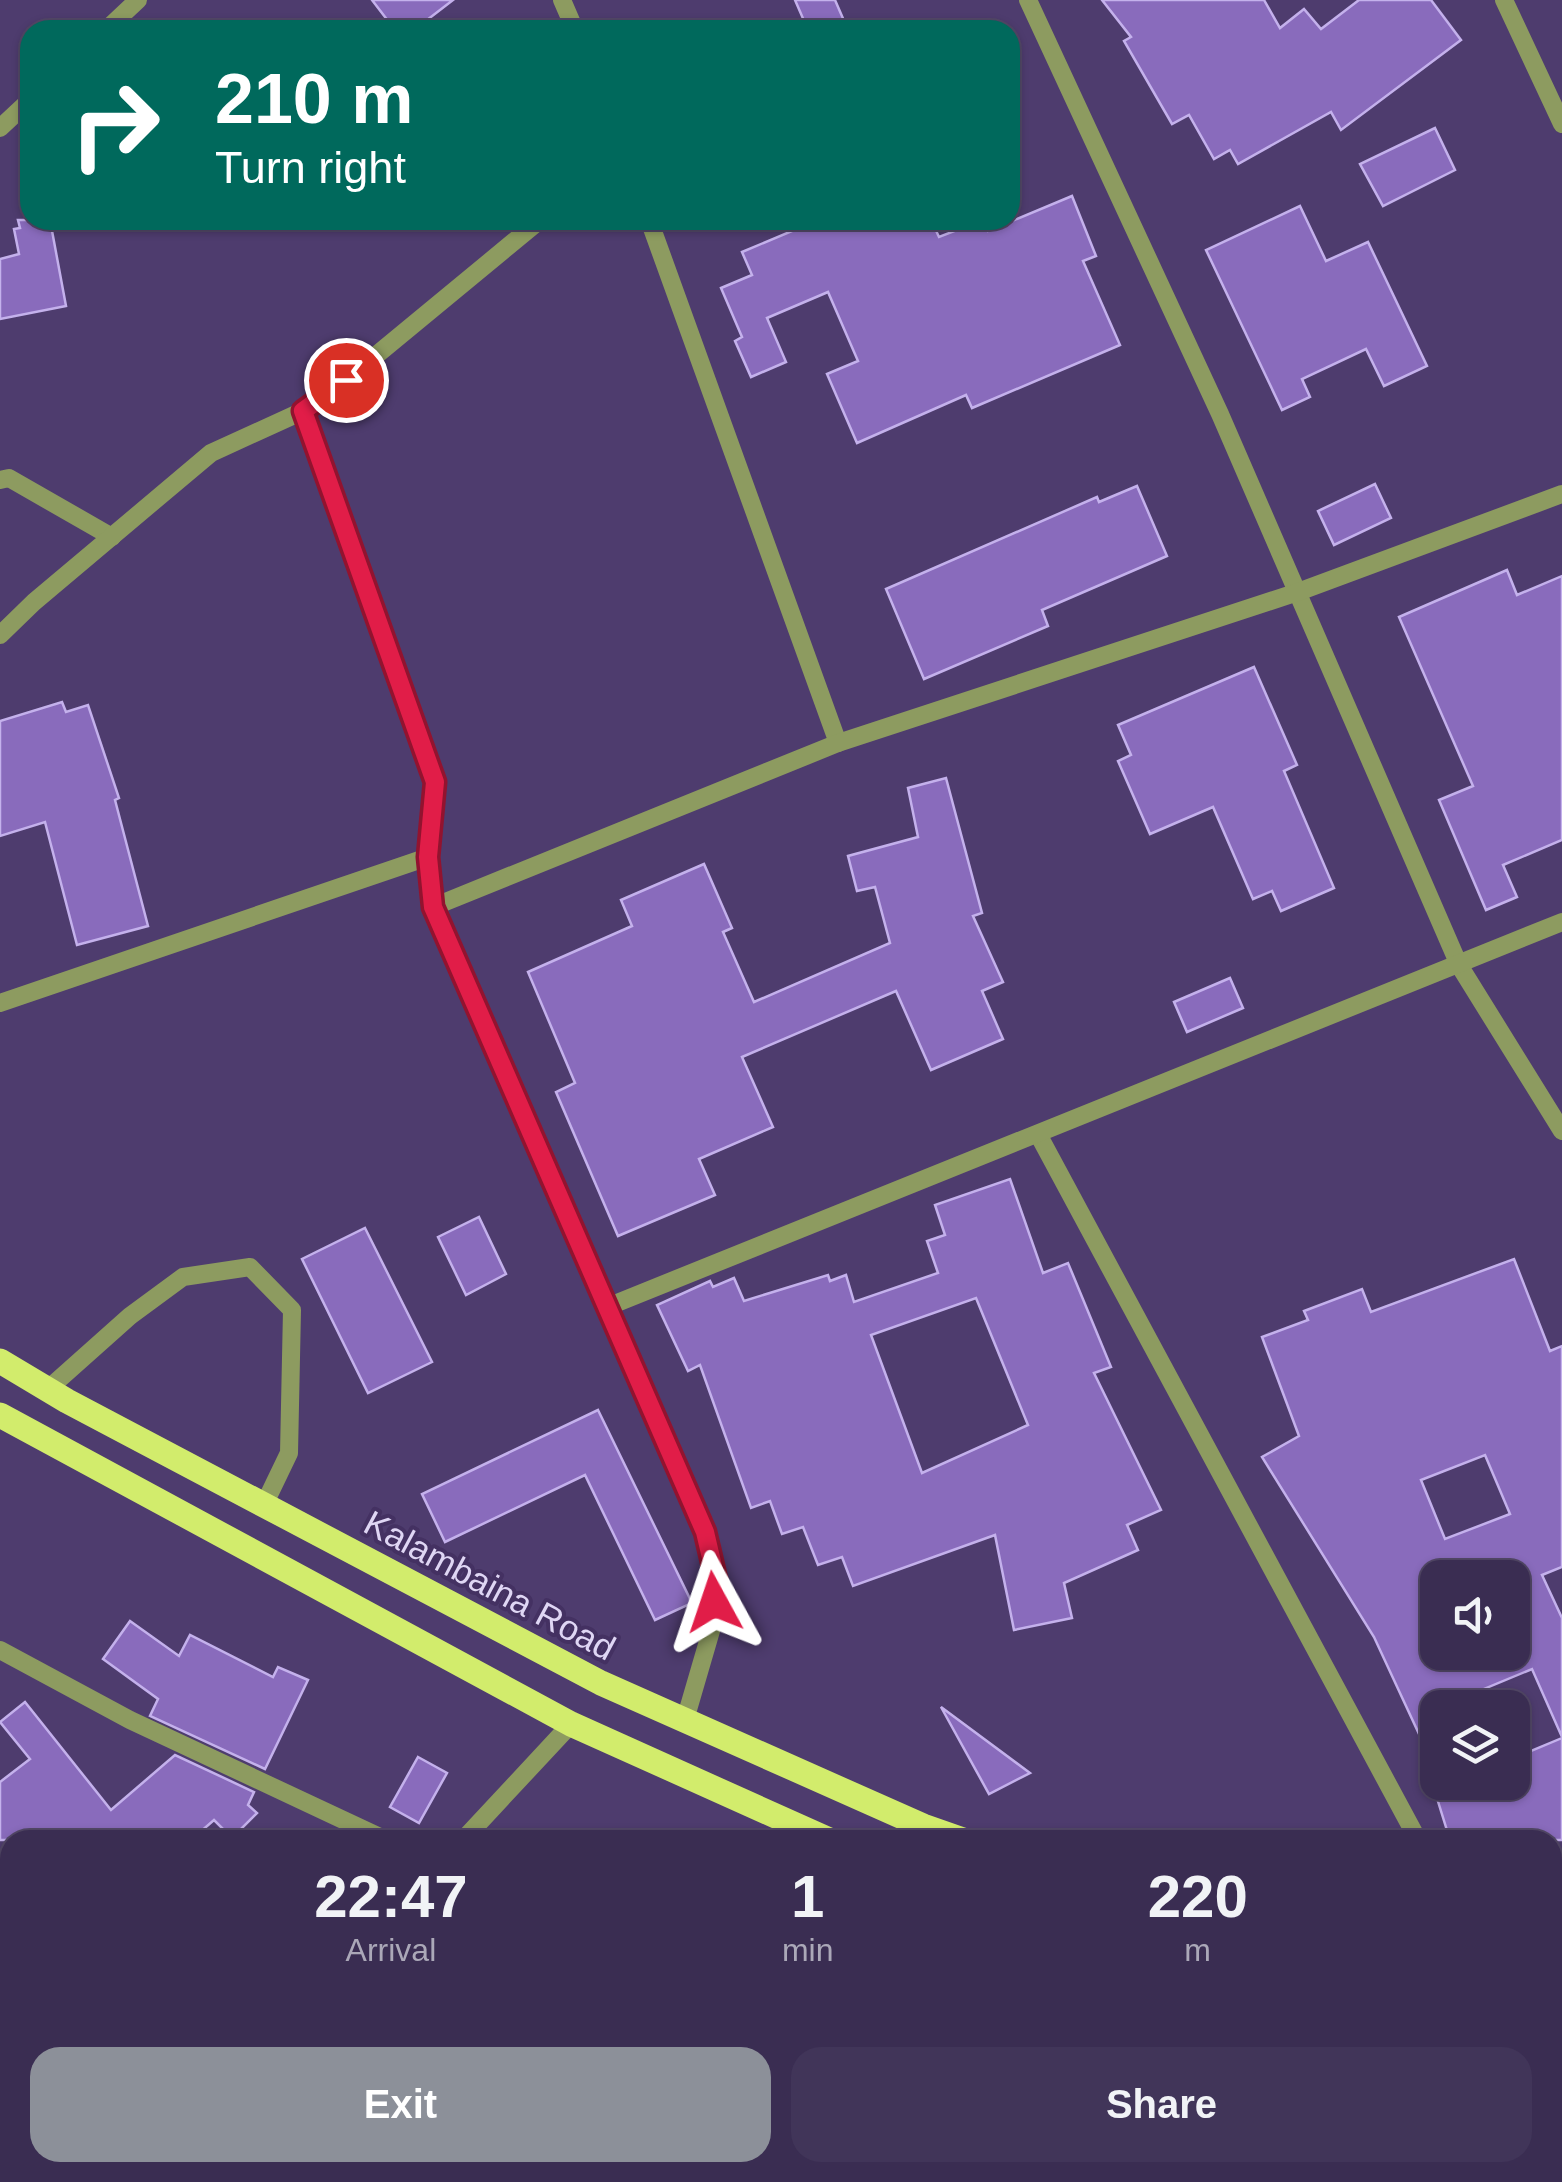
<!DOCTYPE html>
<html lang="en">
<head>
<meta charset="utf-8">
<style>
  body { margin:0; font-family:Helvetica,sans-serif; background:#413559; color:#f1f3f6; height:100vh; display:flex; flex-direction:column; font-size:38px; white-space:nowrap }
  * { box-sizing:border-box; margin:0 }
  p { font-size:32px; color:#aba8b8 }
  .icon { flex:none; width:55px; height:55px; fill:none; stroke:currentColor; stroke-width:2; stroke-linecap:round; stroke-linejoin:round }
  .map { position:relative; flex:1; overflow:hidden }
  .panel { position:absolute; left:0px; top:1830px; width:1562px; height:352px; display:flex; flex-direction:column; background:#3a2d52; border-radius:30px 30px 0 0; box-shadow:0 2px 8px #0004,0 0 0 2px #544969 }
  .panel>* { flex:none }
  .top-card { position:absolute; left:20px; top:20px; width:1000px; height:210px; border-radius:30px; box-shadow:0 2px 8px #0004,0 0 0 2px #544969; background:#00695c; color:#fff; overflow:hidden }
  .buttons { position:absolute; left:1420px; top:1560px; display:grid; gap:20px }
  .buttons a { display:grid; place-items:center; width:110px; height:110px; border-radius:20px; background:#3a2d52; box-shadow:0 2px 8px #0004,0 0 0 2px #544969; font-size:50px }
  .pin { position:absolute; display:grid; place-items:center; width:85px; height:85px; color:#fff; margin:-42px; border:5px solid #fff; border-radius:50%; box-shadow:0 2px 10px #0007 }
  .me { position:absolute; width:110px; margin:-55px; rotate:355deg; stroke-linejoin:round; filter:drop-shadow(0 0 8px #0008) }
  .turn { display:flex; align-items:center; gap:35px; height:210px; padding:0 30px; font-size:45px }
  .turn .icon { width:130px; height:130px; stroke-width:2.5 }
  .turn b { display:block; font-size:70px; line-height:85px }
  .eta { display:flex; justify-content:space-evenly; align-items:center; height:170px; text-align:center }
  .eta b { font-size:60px; font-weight:700; line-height:70px }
  .cta { display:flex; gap:20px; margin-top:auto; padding:20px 30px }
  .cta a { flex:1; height:115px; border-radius:30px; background:#8c9099; color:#fff; font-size:40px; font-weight:700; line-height:115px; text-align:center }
  .cta a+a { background:#413559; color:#f1f3f6 }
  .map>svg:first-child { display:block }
  .building { fill:#896bbc; stroke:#c4b1ec; stroke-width:2.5; fill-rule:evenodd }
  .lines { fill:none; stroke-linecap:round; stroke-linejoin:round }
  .minor { stroke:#8d9b60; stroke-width:18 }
  .major { stroke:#d2ec6c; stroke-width:25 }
  .route-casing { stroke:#92132f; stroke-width:25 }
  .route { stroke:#e11d48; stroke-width:18 }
  .labels { text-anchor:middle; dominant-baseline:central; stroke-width:8; stroke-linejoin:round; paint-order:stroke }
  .street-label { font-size:35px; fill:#dfd6f4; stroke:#443162 }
</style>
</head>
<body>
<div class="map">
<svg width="1562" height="2182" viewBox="0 0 1562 2182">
  <rect width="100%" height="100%" fill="#4e3c6e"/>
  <g class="building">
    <path d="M372,0H453L414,30H395Z"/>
    <path d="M795,0H835L848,30H808Z"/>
    <path d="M1102,0H1264L1280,28L1304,9L1321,29L1359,0H1431L1461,40L1341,130L1331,112L1238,164L1230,150L1214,159L1189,115L1172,124L1124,41L1131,37Z"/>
    <path d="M1435,128L1455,170L1383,206L1360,164Z"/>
    <path d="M1072,196L1096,256L1083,261L1120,345L972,408L966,395L857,443L827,374L858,361L828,292L767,318L786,362L751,377L735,341L742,337L721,288L752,275L742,252L818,220H931L939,237L983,220L988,231Z"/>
    <path d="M1300,206L1326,261L1368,242L1427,366L1384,386L1366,349L1302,379L1310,397L1282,410L1206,250Z"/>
    <path d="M18,220H50L66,306L0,319V259L19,254L14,229L20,228Z"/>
    <path d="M1375,484L1391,518L1334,545L1318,511Z"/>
    <path d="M1137,486L1167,556L1042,610L1048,626L924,679L886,589L1097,497L1099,502Z"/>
    <path d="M1507,570L1517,595L1562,576V840L1503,865L1517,897L1486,910L1439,800L1473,786L1399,617Z"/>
    <path d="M1254,667L1297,765L1284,771L1334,888L1281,911L1272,891L1253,899L1213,807L1150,834L1118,761L1131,755L1118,725Z"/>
    <path d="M62,702L66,712L88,705L119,798L115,800L148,926L77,945L45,822L0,836V721Z"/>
    <path d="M946,778L982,913L973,916L1003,982L982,991L1003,1039L931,1070L896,991L742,1057L773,1127L699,1159L715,1195L618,1236L556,1092L575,1083L528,972L632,926L621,900L704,864L732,928L723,932L754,1002L890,943L875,887L857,891L848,856L918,837L908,788Z"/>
    <path d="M1230,978L1243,1008L1187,1032L1174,1002Z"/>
    <path d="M1010,1179L1043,1273L1068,1263L1111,1367L1094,1373L1161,1510L1127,1525L1138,1550L1064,1583L1072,1618L1014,1630L995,1535L853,1586L842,1557L818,1565L803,1527L782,1534L770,1501L751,1508L700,1365L688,1371L657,1305L710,1281L713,1287L734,1278L744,1301L828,1275L830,1281L846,1275L854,1302L938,1273L927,1241L945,1235L935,1205ZM976,1298L1028,1425L922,1473L871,1335Z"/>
    <path d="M479,1217L506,1274L466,1295L438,1237Z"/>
    <path d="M365,1228L432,1362L368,1393L302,1259Z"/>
    <path d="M1514,1259L1550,1351L1562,1346V1567L1542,1575L1562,1618V1737L1532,1669L1438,1708V1775L1374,1637L1262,1457L1299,1436L1262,1337L1308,1320L1304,1311L1362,1289L1371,1312ZM1485,1455L1510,1514L1445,1539L1421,1480ZM1438,1578H1512V1652H1438Z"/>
    <path d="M598,1410L692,1603L655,1620L585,1475L445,1542L422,1494Z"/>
    <path d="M130,1621L179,1656L190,1635L273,1677L278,1667L308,1680L265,1769L150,1716L158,1699L103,1659Z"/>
    <path d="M25,1702L111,1810L175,1755L254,1792L248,1805L257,1813L232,1838L214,1820L191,1840H0V1782L30,1759L0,1722Z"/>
    <path d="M941,1707L1030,1773L989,1794Z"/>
    <path d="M1562,1738V1840H1450L1432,1782H1512V1759Z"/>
    <path d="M418,1757L447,1773L419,1823L390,1807Z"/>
  </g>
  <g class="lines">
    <g class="minor">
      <path d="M562,0L575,30"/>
      <path d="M1028,0L1220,414L1459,965L1562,1131"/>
      <path d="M1504,0L1562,124"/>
      <path d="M106,30L138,0"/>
      <path d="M0,128L30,100"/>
      <path d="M649,220L838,743"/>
      <path d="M303,411L435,782L428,857L433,907L705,1532L716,1579L713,1624L685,1720"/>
      <path d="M0,480L9,478L112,537"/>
      <path d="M0,635L34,602L211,453L303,411L345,381L540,220"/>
      <path d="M433,907L838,743L1298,592L1562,494"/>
      <path d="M0,1003L428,857"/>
      <path d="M1038,1134L1418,1840"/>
      <path d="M607,1307L1562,922"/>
      <path d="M47,1390L130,1316L183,1277L250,1267L292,1310L289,1453L264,1505"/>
      <path d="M0,1650L130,1720L386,1840"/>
      <path d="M463,1840L571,1724"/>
      <path d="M751,2172L758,2182"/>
      <path d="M45,2182L57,2172"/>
      <path d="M672,2182L684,2172"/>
      <path d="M1221,2182L1234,2172"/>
    </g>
    <g class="major">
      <path d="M0,1361L67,1401L601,1683L923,1826L963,1840"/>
      <path d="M0,1415L571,1724L829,1840"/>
      <path d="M1552,2062L1562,2066"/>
      <path d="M1552,2121L1562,2124"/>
    </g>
  </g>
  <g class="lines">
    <g class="route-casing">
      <path id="route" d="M346,380L303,411L435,782L428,857L433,907L705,1532L716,1579L714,1602"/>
    </g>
    <use href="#route" class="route"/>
  </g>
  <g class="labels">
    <g class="street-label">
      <text transform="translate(490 1585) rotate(28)">Kalambaina Road</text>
    </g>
  </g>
</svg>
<div class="buttons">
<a><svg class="icon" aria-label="sound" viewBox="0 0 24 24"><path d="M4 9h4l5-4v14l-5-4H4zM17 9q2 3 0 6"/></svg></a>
<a><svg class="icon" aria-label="layers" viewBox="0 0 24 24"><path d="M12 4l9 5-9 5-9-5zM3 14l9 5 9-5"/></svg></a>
</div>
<div class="pin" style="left:346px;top:380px;background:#d93025"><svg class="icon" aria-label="arrive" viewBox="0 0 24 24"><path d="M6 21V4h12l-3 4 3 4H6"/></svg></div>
<svg class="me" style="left:714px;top:1602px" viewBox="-20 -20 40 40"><path d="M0-17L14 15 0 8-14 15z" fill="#e11d48" stroke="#fff" stroke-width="4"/></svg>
<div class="top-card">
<div class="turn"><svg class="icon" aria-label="right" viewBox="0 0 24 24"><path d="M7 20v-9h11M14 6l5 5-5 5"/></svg><div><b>210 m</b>Turn right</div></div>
</div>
<section class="panel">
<div class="eta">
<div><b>22:47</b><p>Arrival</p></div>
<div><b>1</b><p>min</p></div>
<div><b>220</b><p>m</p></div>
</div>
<div class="cta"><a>Exit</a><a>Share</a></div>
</section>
</div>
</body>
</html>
